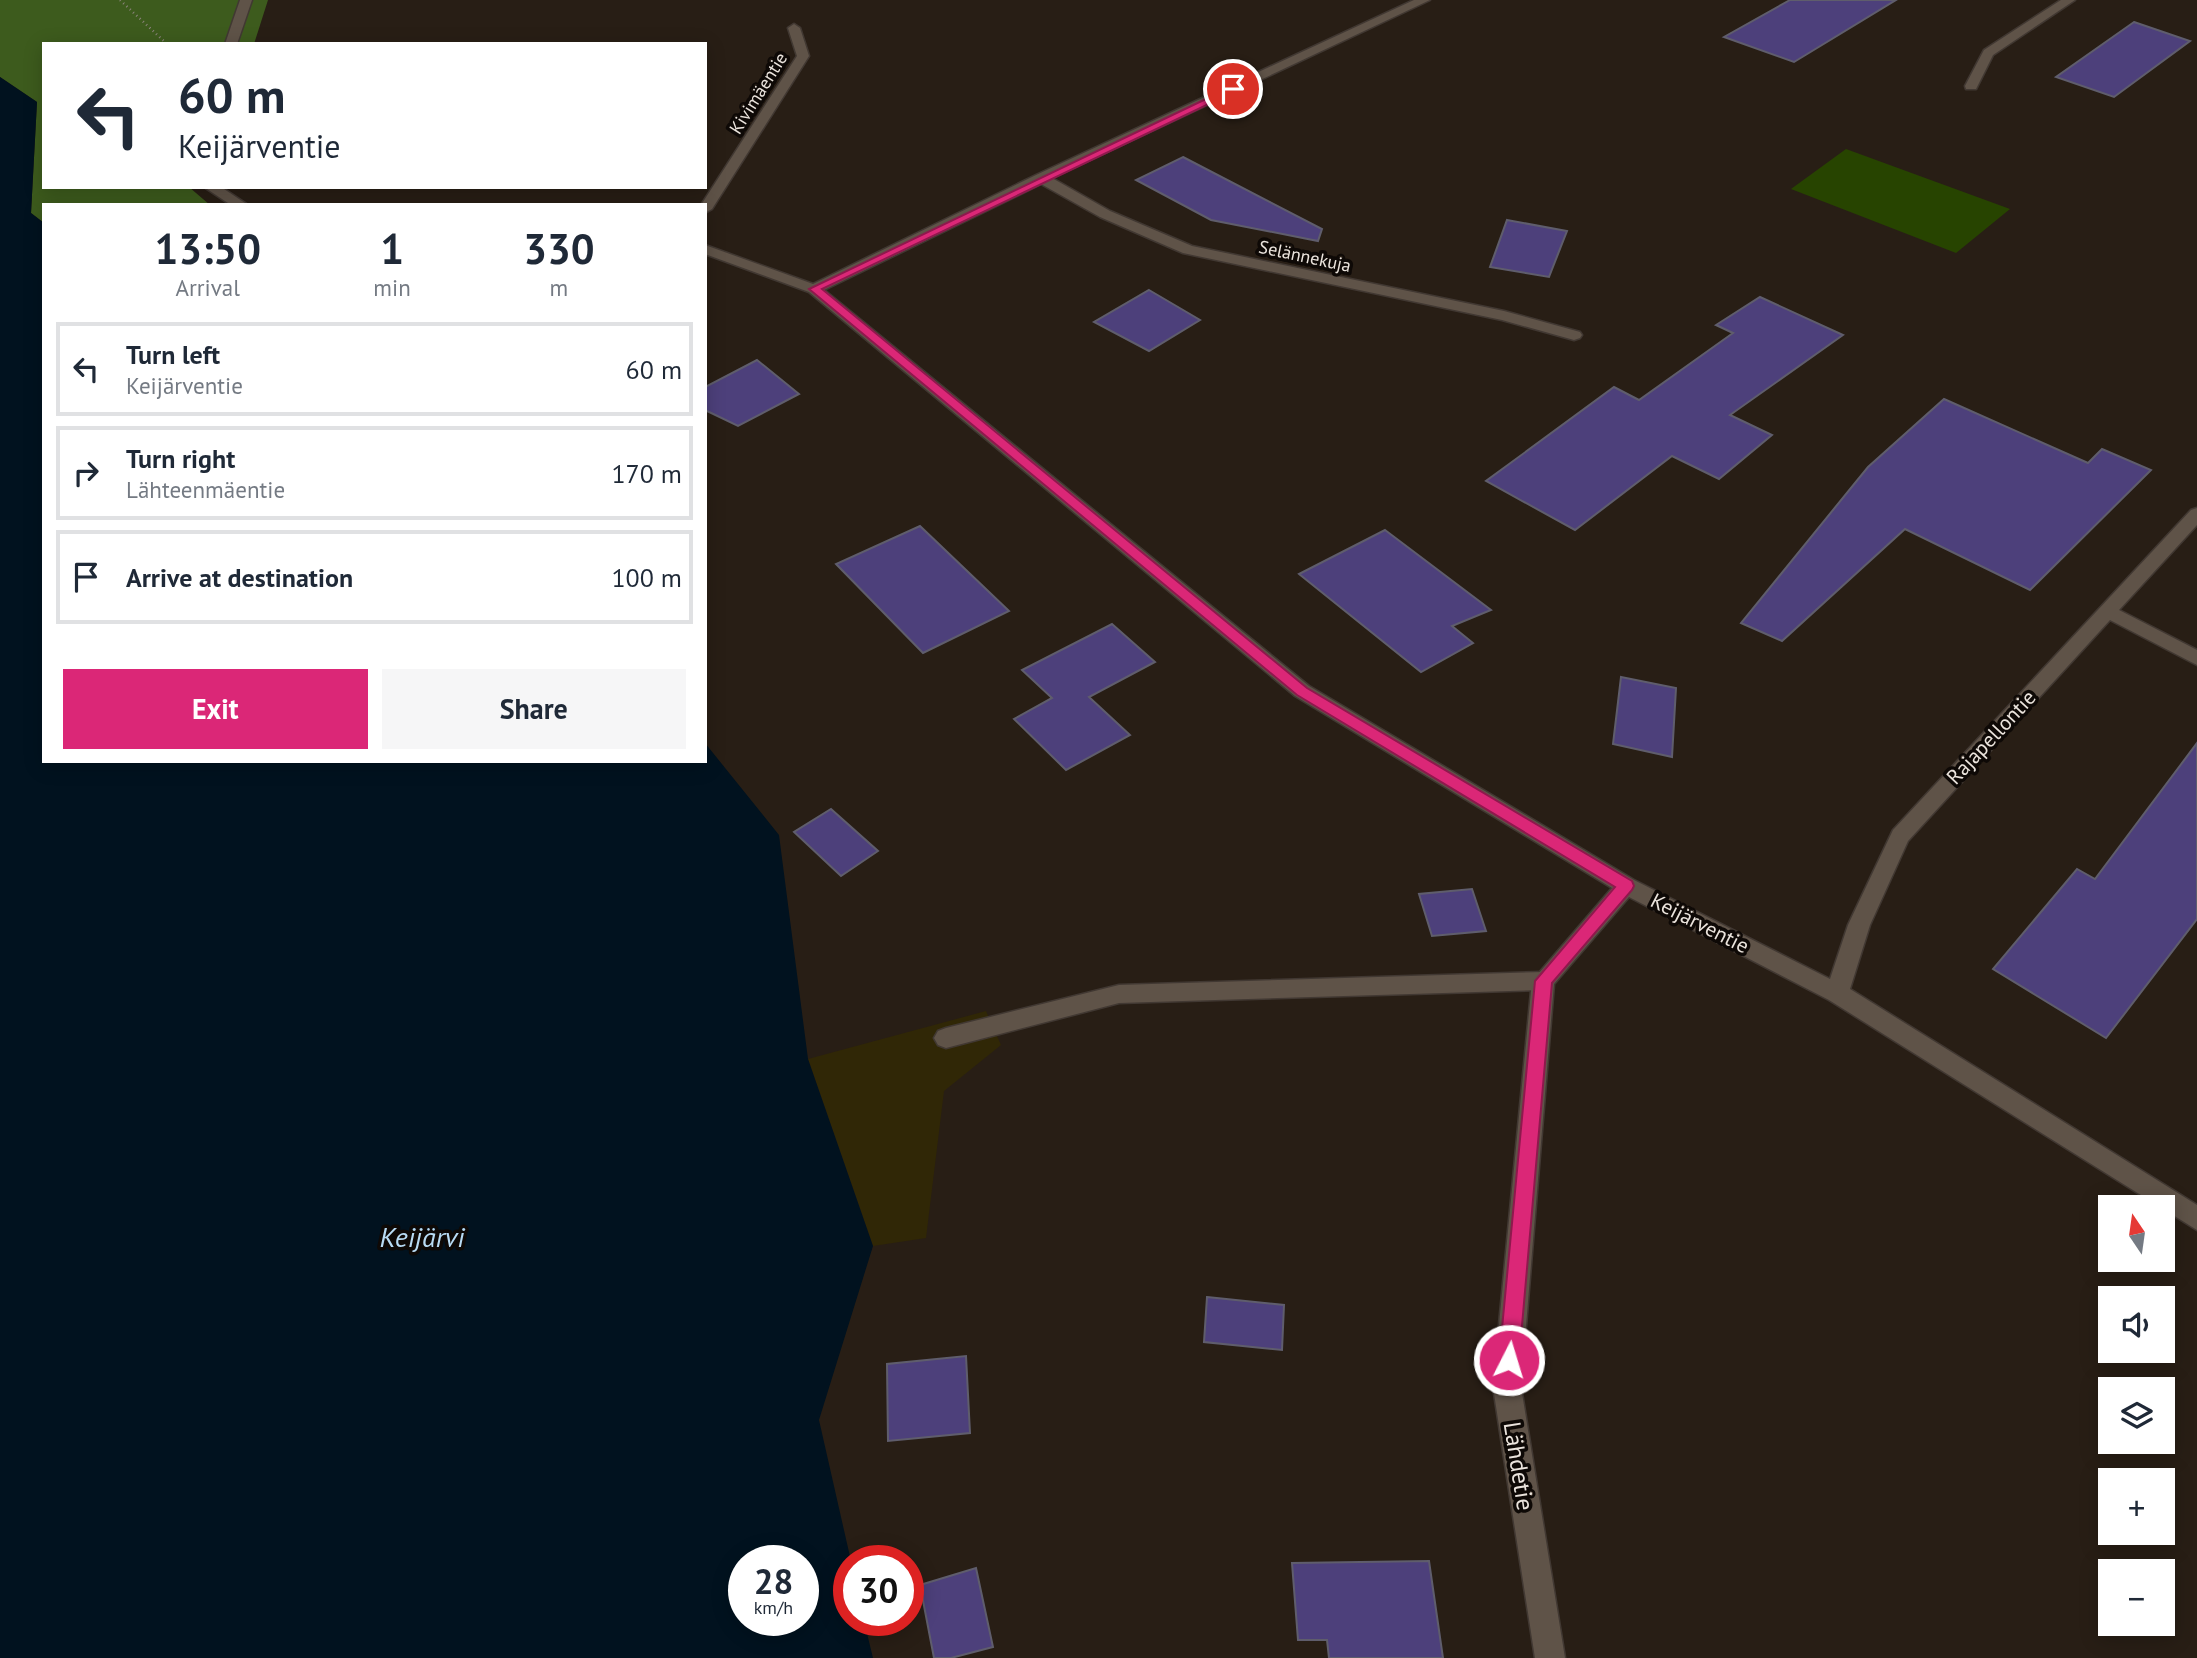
<!DOCTYPE html>
<html lang="en">
<head>
<meta charset="utf-8">
<style>
  body { margin:0; font-family:"PT Sans",sans-serif; background:#f6f6f7; color:#1f2937; height:100vh; display:flex; flex-direction:column; font-size:26px; white-space:nowrap }
  * { box-sizing:border-box; margin:0 }
  p { font-size:23px; color:#747a83 }
  .icon { flex:none; width:38px; height:38px; fill:none; stroke:currentColor; stroke-width:2; stroke-linecap:round; stroke-linejoin:round }
  .map { position:relative; flex:1; overflow:hidden }
  .details { position:absolute; left:42px; top:203px; width:665px; height:560px; display:flex; flex-direction:column; background:#fff; border-radius:0px; box-shadow:0 4px 18px #0003 }
  .details>* { flex:none }
  .top-card { position:absolute; left:42px; top:42px; width:665px; height:147px; border-radius:0px; box-shadow:0 4px 18px #0003; background:#fff; color:#1f2937; overflow:hidden }
  .needle { width:46px; rotate:347deg }
  .tools { position:absolute; left:2098px; top:1195px; display:grid; gap:14px }
  .tools a { display:grid; place-items:center; width:77px; height:77px; border-radius:0px; background:#fff; box-shadow:0 4px 18px #0003; font-size:35px }
  .speed { position:absolute; left:728px; top:1545px; display:flex; gap:14px; font-size:35px; font-weight:700; text-align:center }
  .speed>* { display:grid; place-content:center; width:91px; height:91px; border-radius:50%; background:#fff; box-shadow:0 4px 18px #0003; line-height:1 }
  .speed small { font-size:18px; font-weight:400 }
  .speed .limit { border:10px solid #d22; background:#fff; color:#111 }
  .pin { position:absolute; display:grid; place-items:center; width:60px; height:60px; color:#fff; margin:-30px; border:4px solid #fff; border-radius:50%; box-shadow:0 2px 7px #0007 }
  .me { position:absolute; width:77px; margin:-38px; rotate:5deg; stroke-linejoin:round; filter:drop-shadow(0 0 5px #0008) }
  .turn { display:flex; align-items:center; gap:24px; height:147px; padding:0 21px; font-size:32px }
  .turn .icon { width:91px; height:91px; stroke-width:2.5 }
  .turn b { display:block; font-size:49px; line-height:60px }
  .eta { display:flex; justify-content:space-evenly; align-items:center; height:119px; text-align:center }
  .eta b { font-size:42px; font-weight:700; line-height:49px }
  .action { display:flex; gap:14px; margin-top:auto; padding:14px 21px }
  .action a { flex:1; height:80px; border-radius:0px; background:#db2777; color:#fff; font-size:28px; font-weight:700; line-height:80px; text-align:center }
  .action a+a { background:#f6f6f7; color:#1f2937 }
  ul { padding:0; list-style:none }
  li { display:flex; align-items:center; gap:21px; height:94px; margin:0 14px 10px; padding:0 7px; border:4px solid #e0e1e3; border-radius:0px }
  li div { flex:1 }
  li b { display:block; font-size:26px }
  li em { font-style:normal }
  .map>svg:first-child { display:block }
  .green { fill:#274400 }
  .forest { fill:#3d5b1d }
  .sand { fill:#302706 }
  .water { fill:#01121f; fill-rule:evenodd }
  .building { fill:#4d407b; stroke:#5f5d6c; stroke-width:2 }
  .lines { fill:none; stroke-linecap:round; stroke-linejoin:round }
  .lane-casing { stroke:#413832; stroke-width:3 }
  .street-casing { stroke:#413832; stroke-width:3 }
  .path { stroke:#8c847c; stroke-width:2.5; stroke-dasharray:1 3.5; stroke-linecap:butt }
  .lane { fill:#5f5348; fill-rule:evenodd }
  .street { fill:#5f5348; fill-rule:evenodd }
  .route { fill:#db2777; stroke:#8e194d; stroke-width:2 }
  .labels { text-anchor:middle; dominant-baseline:central; stroke-width:7; stroke-linejoin:round; paint-order:stroke }
  .far-street-label { font-size:18px; fill:#ebe4dd; stroke:#0e0906 }
  .street-label { font-size:21px; fill:#ebe4dd; stroke:#0e0906 }
  .near-street-label { font-size:24px; fill:#ebe4dd; stroke:#0e0906 }
  .near-water-label { font-size:28px; font-style:italic; fill:#b8dbf4; stroke:#0e0906 }
</style>
</head>
<body>
<div class="map">
<svg width="2197" height="1658" viewBox="0 0 2197 1658">
  <rect width="100%" height="100%" fill="#281e15"/>
  <path class="green" d="M1846,149L2010,209L1956,253L1791,189Z"/>
  <path class="forest" d="M0,0H268L254,44H44V187H189L210,205H44V223L31,213L37,102L0,77Z"/>
  <path class="sand" d="M986,1011L1001,1045L944,1091L926,1238L873,1246L808,1059Z"/>
  <path class="water" d="M0,77L37,102L31,213L44,223V761H705V743L779,835L808,1059L873,1246L819,1420L851,1561H849V1620L864,1621L873,1658H0ZM744,1561H803V1620H744Z"/>
  <g class="building">
    <path d="M1790,0H1896L1794,62L1724,37Z"/>
    <path d="M2134,22L2190,41L2114,97L2056,77Z"/>
    <path d="M1183,157L1322,229L1318,241L1211,220L1136,180Z"/>
    <path d="M1507,220L1567,231L1549,277L1490,267Z"/>
    <path d="M1149,290L1200,320L1149,351L1094,322Z"/>
    <path d="M1760,297L1843,335L1730,415L1772,435L1719,479L1672,456L1575,530L1486,481L1614,387L1639,400L1733,333L1716,325Z"/>
    <path d="M757,360L799,394L738,426L705,410V387Z"/>
    <path d="M1944,399L2088,463L2102,449L2151,470L2030,590L1905,529L1782,641L1741,623L1868,467Z"/>
    <path d="M920,526L1009,611L923,653L836,564Z"/>
    <path d="M1385,530L1491,610L1452,626L1473,643L1421,672L1299,574Z"/>
    <path d="M1112,624L1155,662L1089,697L1130,735L1066,770L1014,719L1052,698L1022,670Z"/>
    <path d="M1621,677L1676,688L1672,757L1613,744Z"/>
    <path d="M2197,743V919L2106,1038L1993,969L2077,869L2095,879Z"/>
    <path d="M831,809L878,851L841,876L794,832Z"/>
    <path d="M1472,889L1486,931L1432,936L1419,894Z"/>
    <path d="M1207,1297L1284,1305L1282,1350L1204,1342Z"/>
    <path d="M966,1356L970,1433L888,1441L887,1364Z"/>
    <path d="M1429,1561L1443,1658H1329L1327,1640H1298L1292,1563Z"/>
    <path d="M976,1568L993,1647L951,1658H934L920,1585Z"/>
  </g>
  <g class="lines">
    <g class="lane-casing">
      <path id="lane" d="M1543,972L1551,974L1554,981L1551,988L1543,990L1119,1003L946,1048L938,1045L934,1038L938,1031L946,1028L1119,985Z"/>
    </g>
    <g class="street-casing">
      <g id="street">
        <path d="M240,0H252L237,44H225Z"/>
        <path d="M1414,0H1430L1052,178L1110,211L1192,246L1504,311L1580,332L1582,335L1580,338L1574,340L1502,320L1183,253L1100,217L1041,184L824,290L1309,686L1634,880L1830,979L1848,925L1893,830L2191,510L2197,508V525L2119,610L2197,650V665L2110,620L1908,841L1870,925L1850,989L2197,1205V1230L1829,1000L1629,897L1554,984L1521,1387L1565,1658H1535L1493,1387L1532,981L1612,888L1295,696L809,292L705,254V245L813,284L1036,175Z"/>
        <path d="M2061,0H2075L1993,55L1976,89H1966L1965,86L1984,50Z"/>
        <path d="M794,24L800,28L809,56L712,209L705,213V205H701L797,56L788,28Z"/>
        <path d="M204,187H221L248,205H231Z"/>
      </g>
    </g>
    <path class="path" d="M120,0L167,44"/>
    <use href="#lane" class="lane"/>
    <use href="#street" class="street"/>
  </g>
  <path class="route" d="M1233,86L1237,89L1236,91L822,289L1307,688L1632,881L1634,886L1632,890L1552,983L1519,1360L1516,1367L1509,1370L1502,1367L1499,1360L1535,981L1615,887L1297,695L809,289Z"/>
  <g class="labels">
    <g class="far-street-label">
      <text transform="translate(758 93) rotate(-58)">Kivimäentie</text>
      <text transform="translate(1305 256) rotate(12)">Selännekuja</text>
    </g>
    <g class="street-label">
      <text transform="translate(1991 737) rotate(-47)">Rajapellontie</text>
      <text transform="translate(1700 923) rotate(27)">Keijärventie</text>
    </g>
    <g class="near-street-label">
      <text transform="translate(1519 1466) rotate(81)">Lähdetie</text>
    </g>
    <g class="near-water-label">
      <text x="422" y="1236">Keijärvi</text>
    </g>
  </g>
</svg>
<div class="tools">
<a><svg class="needle" viewBox="-14 -14 28 28"><path d="M0-13l5 13h-10z" fill="#e53935"/><path d="M0 13l5-13h-10z" fill="#747a83"/></svg></a>
<a><svg class="icon" aria-label="sound" viewBox="0 0 24 24"><path d="M4 9h4l5-4v14l-5-4H4zM17 9q2 3 0 6"/></svg></a>
<a><svg class="icon" aria-label="layers" viewBox="0 0 24 24"><path d="M12 4l9 5-9 5-9-5zM3 14l9 5 9-5"/></svg></a>
<a>+</a>
<a>−</a>
</div>
<div class="speed"><div>28<small>km/h</small></div><div class="limit">30</div></div>
<div class="pin" style="left:1233px;top:89px;background:#d93025"><svg class="icon" aria-label="arrive" viewBox="0 0 24 24"><path d="M6 21V4h12l-3 4 3 4H6"/></svg></div>
<svg class="me" style="left:1509px;top:1360px" viewBox="-20 -20 40 40"><circle r="17" fill="#db2777" stroke="#fff" stroke-width="3"/><path d="M0-11L8 9 0 5-8 9z" fill="#fff"/></svg>
<div class="top-card">
<div class="turn"><svg class="icon" aria-label="left" viewBox="0 0 24 24"><path d="M17 20v-9H6M10 6l-5 5 5 5"/></svg><div><b>60 m</b>Keijärventie</div></div>
</div>
<section class="details">
<div class="eta">
<div><b>13:50</b><p>Arrival</p></div>
<div><b>1</b><p>min</p></div>
<div><b>330</b><p>m</p></div>
</div>
<ul>
<li><svg class="icon" aria-label="left" viewBox="0 0 24 24"><path d="M17 20v-9H6M10 6l-5 5 5 5"/></svg><div><b>Turn left</b><p>Keijärventie</p></div><em>60 m</em></li>
<li><svg class="icon" aria-label="right" viewBox="0 0 24 24"><path d="M7 20v-9h11M14 6l5 5-5 5"/></svg><div><b>Turn right</b><p>Lähteenmäentie</p></div><em>170 m</em></li>
<li><svg class="icon" aria-label="arrive" viewBox="0 0 24 24"><path d="M6 21V4h12l-3 4 3 4H6"/></svg><div><b>Arrive at destination</b></div><em>100 m</em></li>
</ul>
<div class="action"><a>Exit</a><a>Share</a></div>
</section>
</div>
</body>
</html>
